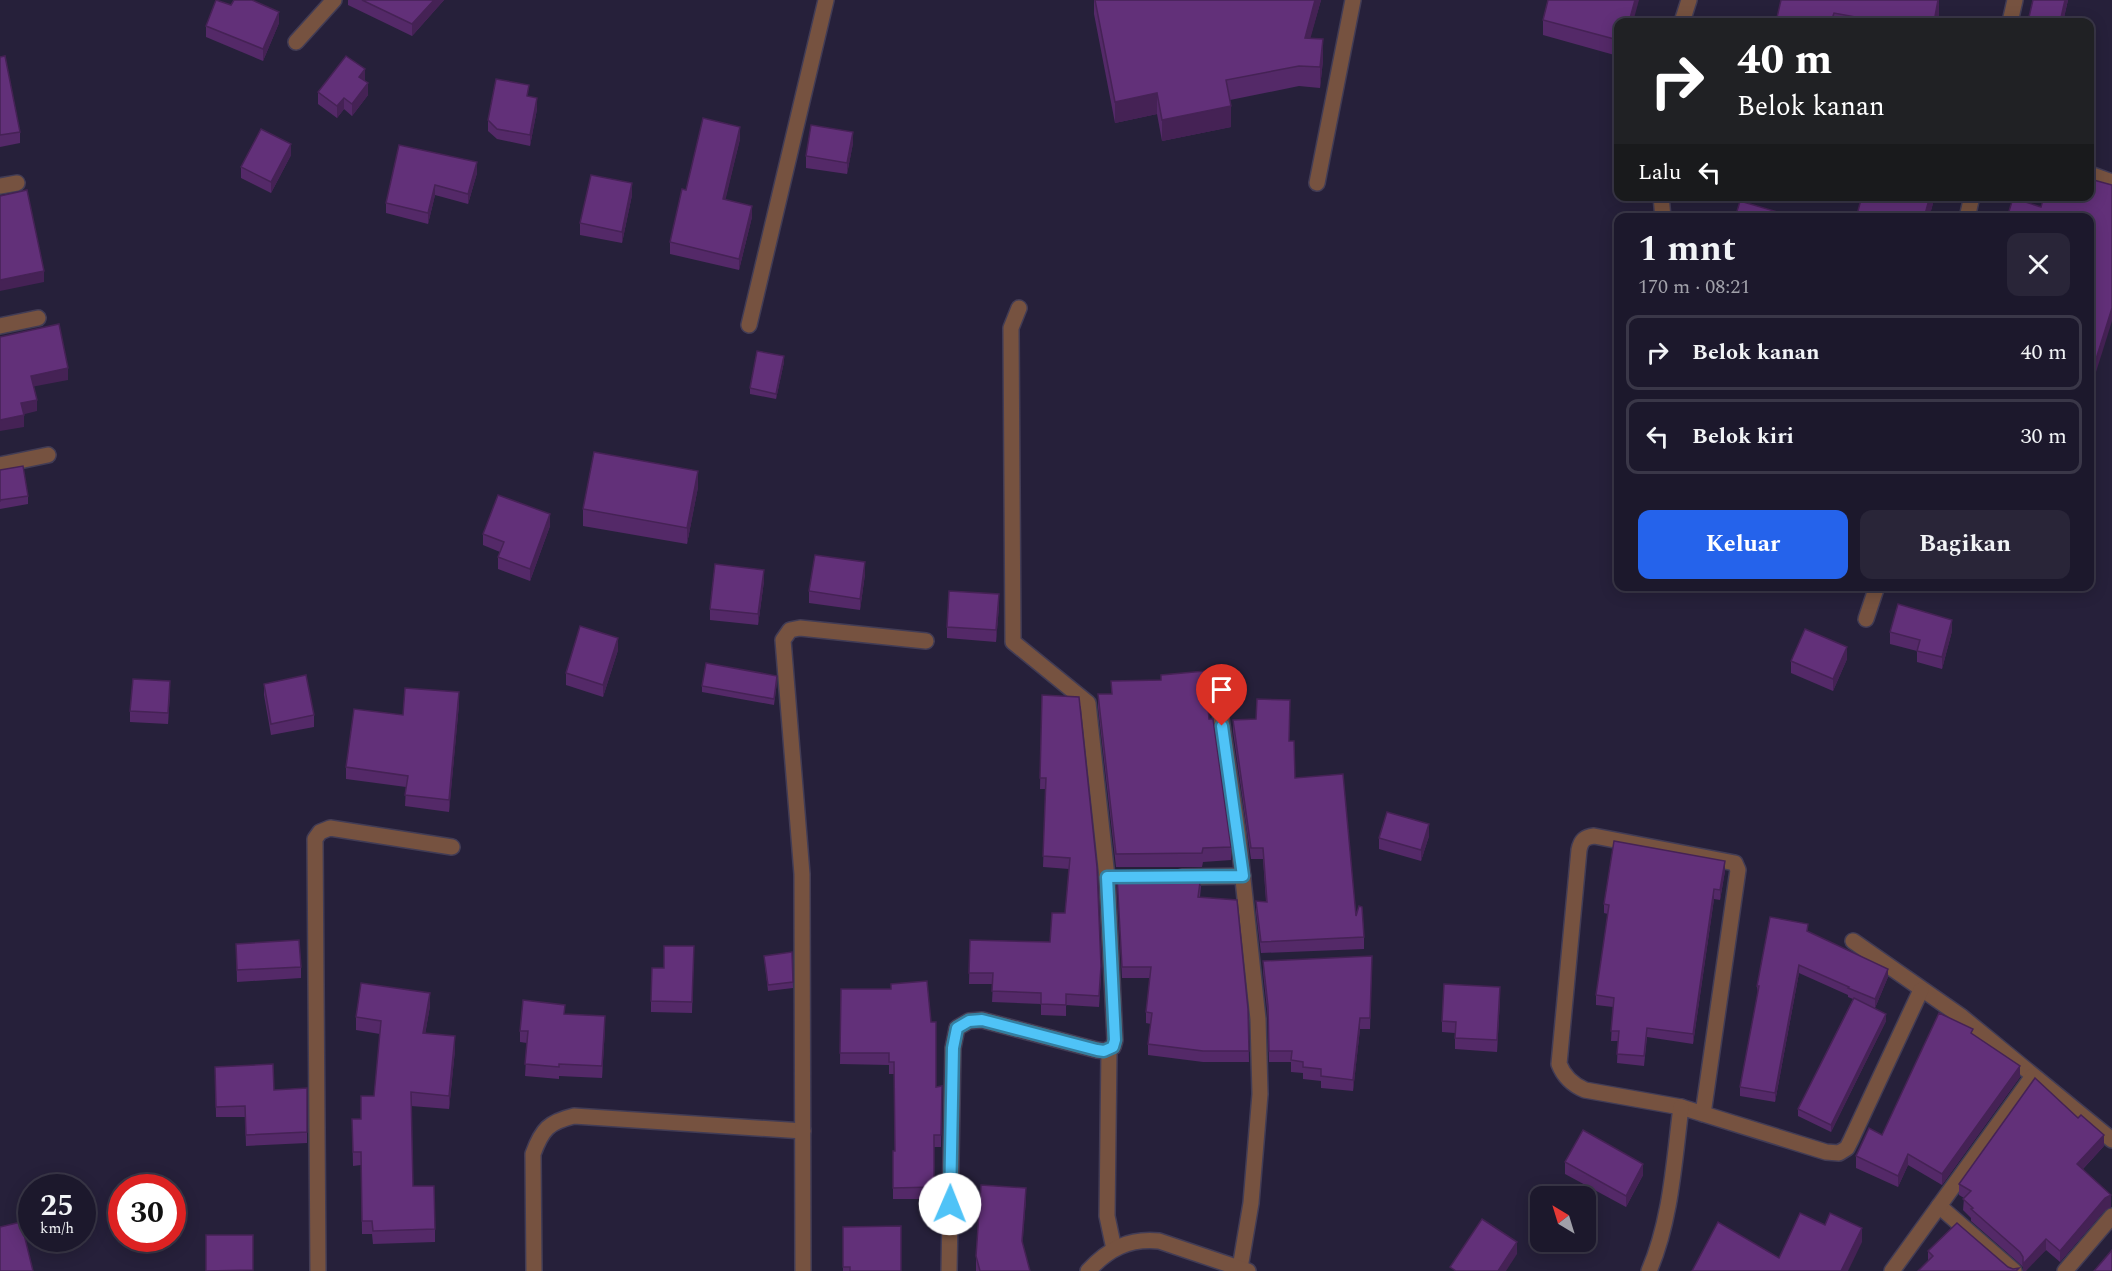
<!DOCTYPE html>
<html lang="id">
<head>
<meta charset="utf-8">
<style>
  body { margin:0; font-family:Spectral,serif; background:#292538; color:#f1f3f6; height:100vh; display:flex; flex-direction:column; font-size:22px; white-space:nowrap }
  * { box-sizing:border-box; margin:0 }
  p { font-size:20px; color:#a0a0a9 }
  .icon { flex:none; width:33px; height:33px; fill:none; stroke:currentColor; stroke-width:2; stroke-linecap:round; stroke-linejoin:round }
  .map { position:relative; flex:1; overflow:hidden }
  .side { position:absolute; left:1614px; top:213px; width:480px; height:378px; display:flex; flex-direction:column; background:#1c182c; border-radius:12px; box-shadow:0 3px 15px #0003,0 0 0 2px #3a3748 }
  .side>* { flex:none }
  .banner { position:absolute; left:1614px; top:18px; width:480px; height:183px; border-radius:12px; box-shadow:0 3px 15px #0003,0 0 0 2px #3a3748; background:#202124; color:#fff; overflow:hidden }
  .needle { width:39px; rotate:322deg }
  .buttons { position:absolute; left:1530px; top:1186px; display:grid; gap:12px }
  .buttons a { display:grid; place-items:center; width:66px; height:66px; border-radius:12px; background:#1c182c; box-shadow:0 3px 15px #0003,0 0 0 2px #3a3748; font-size:30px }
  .speed { position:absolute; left:18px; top:1174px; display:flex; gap:12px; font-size:30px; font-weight:700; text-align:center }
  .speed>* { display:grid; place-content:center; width:78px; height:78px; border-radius:50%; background:#1c182c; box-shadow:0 3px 15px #0003,0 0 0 2px #3a3748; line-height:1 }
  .speed small { font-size:15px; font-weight:400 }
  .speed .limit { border:9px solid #d22; background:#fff; color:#111 }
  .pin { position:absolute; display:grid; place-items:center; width:51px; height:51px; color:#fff; margin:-62px -26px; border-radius:50% 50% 50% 0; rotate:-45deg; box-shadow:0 0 6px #0007 }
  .pin .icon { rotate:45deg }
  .me { position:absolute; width:66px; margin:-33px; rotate:1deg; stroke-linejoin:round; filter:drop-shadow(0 0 4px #0008) }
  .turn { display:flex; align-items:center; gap:21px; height:126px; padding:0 24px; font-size:27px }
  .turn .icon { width:78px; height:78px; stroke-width:2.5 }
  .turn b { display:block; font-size:42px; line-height:51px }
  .then { display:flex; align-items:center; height:57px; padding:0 24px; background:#0003; gap:12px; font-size:22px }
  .round { display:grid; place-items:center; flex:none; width:63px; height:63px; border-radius:12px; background:#292538 }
  .overview { display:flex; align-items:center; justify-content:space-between; height:102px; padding:0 24px }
  h1 { font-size:36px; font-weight:700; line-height:45px }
  .primary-button { display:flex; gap:12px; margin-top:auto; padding:12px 24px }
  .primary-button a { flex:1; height:69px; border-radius:12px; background:#2563eb; color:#fff; font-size:24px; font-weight:700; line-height:69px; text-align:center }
  .primary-button a+a { background:#292538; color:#f1f3f6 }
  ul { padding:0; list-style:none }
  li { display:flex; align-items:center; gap:18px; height:75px; margin:0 12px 9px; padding:0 12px; border:3px solid #3a3748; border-radius:12px }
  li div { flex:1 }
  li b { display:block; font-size:22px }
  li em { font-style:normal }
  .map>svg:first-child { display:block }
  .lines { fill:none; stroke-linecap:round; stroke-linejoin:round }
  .street-casing { stroke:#423c55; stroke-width:18 }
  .street { stroke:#765240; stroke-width:15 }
  .wall { fill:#542968 }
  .shaded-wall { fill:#452255 }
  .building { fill:#623079; stroke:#452255; stroke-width:1.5 }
  .route-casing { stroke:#337fa1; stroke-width:15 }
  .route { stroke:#4fc3f7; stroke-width:10 }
</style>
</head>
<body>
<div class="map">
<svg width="2112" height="1271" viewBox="0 0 2112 1271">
  <rect width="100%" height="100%" fill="#26203a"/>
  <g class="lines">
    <g class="street-casing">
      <g id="street">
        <path d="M1682,22L1689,0"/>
        <path d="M2010,22L2015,0"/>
        <path d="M296,42L334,0"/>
        <path d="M2090,174L2112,182"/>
        <path d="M1317,183L1353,0"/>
        <path d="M0,186L17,183"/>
        <path d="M1661,196L1663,218"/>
        <path d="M1967,218L1972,196"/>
        <path d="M749,325L826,0"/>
        <path d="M0,326L38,318"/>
        <path d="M0,465L48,455"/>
        <path d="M1866,619L1877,586"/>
        <path d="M1219,705L1238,833L1258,1019L1260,1094L1251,1203L1240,1268"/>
        <path d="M1182,877L1243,876"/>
        <path d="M1853,941L1962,1017L2112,1140"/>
        <path d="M1109,1050L1107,1216L1114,1249"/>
        <path d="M1703,1114L1738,870L1735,863L1594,836C1585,837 1581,840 1579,850L1559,1064C1564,1077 1573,1085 1585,1090L1681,1107L1826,1152L1839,1153L1847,1148L1851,1140L1921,990"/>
        <path d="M1939,1206L2014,1271"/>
        <path d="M318,1271L315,839L320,832L330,828L452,847"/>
        <path d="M534,1271L533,1154C542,1129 549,1122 574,1116L803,1131"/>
        <path d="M803,1271L802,874L783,640L790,630L800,628L926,641"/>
        <path d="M949,1271L953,1048L957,1028L969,1021L982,1020L1097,1050L1105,1051L1113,1047L1115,1040L1107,877L1088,703L1013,642L1011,328L1019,308"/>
        <path d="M1088,1271C1108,1249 1129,1238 1159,1241L1248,1271"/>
        <path d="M1649,1271C1671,1220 1674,1162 1681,1107"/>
        <path d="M1892,1271L2033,1076"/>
        <path d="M2065,1271L2112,1216"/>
      </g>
    </g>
    <use href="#street" class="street"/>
  </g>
  <g class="wall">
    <path d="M348,0H444L412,36L348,5Z"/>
    <path d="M1094,0H1321L1310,38L1323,60L1320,88L1299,86L1230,100L1231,127L1162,141L1157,114L1115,123L1094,14Z"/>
    <path d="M1781,0H1939V14L1937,22H1776Z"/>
    <path d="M2033,0H2068L2063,22H2029V17Z"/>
    <path d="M231,5L279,23L263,61L206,37V26Z"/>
    <path d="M1543,20L1618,22V56L1543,35Z"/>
    <path d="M0,57L20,132V143L0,147Z"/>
    <path d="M365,81L368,95L352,116L344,109L337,118L318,104V92Z"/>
    <path d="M529,97L537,109L530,146L497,139L488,131V120Z"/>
    <path d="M740,139L725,200L752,217L739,270L670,254V242L686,190Z"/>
    <path d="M853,143L847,174L806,168V156Z"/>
    <path d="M399,145L477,173L468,204L435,195L428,224L386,213V203Z"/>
    <path d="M291,155L271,193L241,178V167Z"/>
    <path d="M2112,185L2091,388L2090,387V218L2041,207Z"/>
    <path d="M632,195L622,243L580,235V223Z"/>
    <path d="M1852,196H1935L1929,218L1860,203L1852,201Z"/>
    <path d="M784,362L776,399L750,394V388Z"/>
    <path d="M0,470L28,496V504L0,509Z"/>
    <path d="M698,487L687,544L583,526V509Z"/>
    <path d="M550,526L530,581L498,569V557L500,552L483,545V534Z"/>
    <path d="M865,574L860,610L809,603V591Z"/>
    <path d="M764,581L758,625L710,620V609Z"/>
    <path d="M999,606L996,642L947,638V627Z"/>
    <path d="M1952,631L1942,669L1917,662V651L1890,644V632Z"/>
    <path d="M618,650L603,697L566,685V673Z"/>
    <path d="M1847,659L1833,691L1791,673V661Z"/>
    <path d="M777,682L774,705L702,692V686Z"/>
    <path d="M264,684L314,715V727L271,735L264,695Z"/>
    <path d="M170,692L168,724L130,722V711Z"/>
    <path d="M1098,694L1209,719L1231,847V860L1203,862L1202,867H1116L1098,707Z"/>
    <path d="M1042,695L1101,977L1099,1007L1066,1005V1016L1041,1015V1004L992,1002L993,984H969L970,940L1050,942L1065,913L1069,869L1043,867L1046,789H1040Z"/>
    <path d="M459,704L449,812L405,806L406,787L346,779V767L403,715Z"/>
    <path d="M1233,720L1289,741L1295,778L1356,916L1364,937V949L1261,953L1256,912V901L1266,902L1263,859H1251L1233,731Z"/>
    <path d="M1429,836L1421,861L1379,849V838Z"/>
    <path d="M1725,871L1720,900L1714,899L1693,1044L1647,1037L1644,1066L1617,1063L1618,1041H1611L1613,1007L1596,1005V995L1608,914L1604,913V904Z"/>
    <path d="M1117,876L1201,886L1200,897L1248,1009L1249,1062H1203L1148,1055V1044L1151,1024L1146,1023V1012L1150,978H1122Z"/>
    <path d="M1808,932L1888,977L1875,1008L1886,1021L1831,1132L1798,1116V1109L1853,999L1848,997V995L1799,973L1775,1102L1740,1096V1087L1758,994L1757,986Z"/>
    <path d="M236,944L301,967V978L237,982Z"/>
    <path d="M694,946L692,1013L651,1012V1001L664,968Z"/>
    <path d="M792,952L793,988L768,991L764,956Z"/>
    <path d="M1372,956L1370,1029H1360L1353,1091L1321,1088V1081L1303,1079V1073L1291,1072V1062H1269L1268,1018L1263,972V961Z"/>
    <path d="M841,989L936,1087L942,1086L941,1147H934V1199H893V1151H895L894,1074H889V1065L840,1064Z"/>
    <path d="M1500,998L1497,1052L1455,1049V1033L1442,1032V1021Z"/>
    <path d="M430,1006L425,1034L455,1050L449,1109L411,1106L413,1186L435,1229V1242L373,1244L372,1234H362L361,1165L353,1166L352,1119H361L374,1096L380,1034L356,1030V1017Z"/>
    <path d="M565,1014L605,1027L602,1078L559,1076V1079L525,1076L527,1043L520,1042V1031Z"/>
    <path d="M1973,1034L2020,1077L1942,1185L1908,1165L1898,1187L1856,1168V1156L1882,1135Z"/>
    <path d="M215,1067L274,1090L307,1088V1143L246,1146L245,1117H216Z"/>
    <path d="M2104,1146L2083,1169L2111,1207L2105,1210L2060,1262L2046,1250L2023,1271V1267L2020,1264L1971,1221V1218L1963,1210L1964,1198L1959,1195V1184Z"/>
    <path d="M1565,1162L1643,1175L1626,1207L1565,1174Z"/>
    <path d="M1026,1200L1022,1243L1030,1271H976V1256Z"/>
    <path d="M843,1227L901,1271H843Z"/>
    <path d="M1928,1251L2008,1267L2019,1271L1928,1261Z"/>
  </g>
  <g class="shaded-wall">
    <path d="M434,0H444L412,36V24Z"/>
    <path d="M1315,0H1321L1305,58V38Z"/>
    <path d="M1635,0H1639L1633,22H1629Z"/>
    <path d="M1938,0H1939V14L1937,22H1934Z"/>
    <path d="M2065,0H2068L2063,22H2060Z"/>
    <path d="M279,12V23L263,61V49Z"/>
    <path d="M1323,39V60L1320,88V67Z"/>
    <path d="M365,69V81L359,77Z"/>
    <path d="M368,83V95L352,116V104Z"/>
    <path d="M1157,93V114L1115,123V102Z"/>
    <path d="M344,98V109L337,118V106Z"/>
    <path d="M537,98V109L530,146V135Z"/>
    <path d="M1231,106V127L1162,141V120Z"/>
    <path d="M740,127V139L723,210V199Z"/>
    <path d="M853,132V143L847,174V163Z"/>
    <path d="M291,144V155L271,193V182Z"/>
    <path d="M477,162V173L468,204V194Z"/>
    <path d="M632,183V195L622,243V232Z"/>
    <path d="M435,185V195L428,224V213Z"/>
    <path d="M1930,196H1935L1929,218H1924Z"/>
    <path d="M752,206V217L739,270V259Z"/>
    <path d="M44,271V282L0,291V280Z"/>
    <path d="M2112,308V321L2091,388V375Z"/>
    <path d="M784,356V362L776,399V394Z"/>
    <path d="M68,368V380L31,387V376Z"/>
    <path d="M37,400V411L21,415V403Z"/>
    <path d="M24,415V427L0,431V420Z"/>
    <path d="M698,471V487L687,544V528Z"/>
    <path d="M550,514V526L530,581V569Z"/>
    <path d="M865,562V574L860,610V599Z"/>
    <path d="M764,570V581L758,625V614Z"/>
    <path d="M999,594V606L996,642V630Z"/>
    <path d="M1952,620V631L1942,669V657Z"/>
    <path d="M618,638V650L603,697V685Z"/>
    <path d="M1847,647V659L1833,691V679Z"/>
    <path d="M170,681V692L168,724V713Z"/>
    <path d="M459,692V704L449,812V800Z"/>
    <path d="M1429,824V836L1421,861V850Z"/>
    <path d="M1725,861V871L1720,900V890Z"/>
    <path d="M1714,889V899L1693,1044V1034Z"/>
    <path d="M1799,965V973L1775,1102V1093Z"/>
    <path d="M1888,969V977L1875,1008V999Z"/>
    <path d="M1500,987V998L1497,1052V1040Z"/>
    <path d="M430,993V1006L423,1047V1033Z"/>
    <path d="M1886,1014V1021L1831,1132V1125Z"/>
    <path d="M605,1016V1027L602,1078V1066Z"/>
    <path d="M1360,1018V1029L1353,1091V1080Z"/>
    <path d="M455,1036V1050L449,1109V1096Z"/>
    <path d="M2020,1066V1077L1942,1185V1174Z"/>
    <path d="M2104,1135V1146L2077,1175V1164Z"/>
    <path d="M1908,1154V1165L1898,1187V1176Z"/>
    <path d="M1643,1164V1175L1626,1207V1196Z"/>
    <path d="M1026,1188V1200L1022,1252V1241Z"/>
    <path d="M2111,1195V1207L2105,1210L2060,1262V1251L2105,1198Z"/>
    <path d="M1862,1228V1242L1848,1271H1841Z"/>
    <path d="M2046,1239V1250L2026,1271H2023V1264Z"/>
    <path d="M1517,1242V1254L1506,1271H1498Z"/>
  </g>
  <g class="building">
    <path d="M216,0L231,5L234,0H252L279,12L263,49L206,26Z"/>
    <path d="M362,0H434L412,24Z"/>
    <path d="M1095,0H1315L1305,38L1323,39L1320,67L1299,66L1226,80L1231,106L1162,120L1157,93L1115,102Z"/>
    <path d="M1548,0H1635L1629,22H1618V40L1543,20Z"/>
    <path d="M1781,0H1938L1934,22H1883L1834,13L1831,22H1776Z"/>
    <path d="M2033,0H2065L2060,22H2053L2029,17Z"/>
    <path d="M5,56L20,132L0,135V57Z"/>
    <path d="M346,56L365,69L359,77L368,83L352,104L344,98L337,106L318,92Z"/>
    <path d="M496,79L529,85L527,96L537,98L530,135L497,129L488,120Z"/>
    <path d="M703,118L740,127L723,199L752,206L739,259L670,242L682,189L686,190Z"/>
    <path d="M811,125L853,132L847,163L806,156Z"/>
    <path d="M261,129L291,144L271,182L241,167Z"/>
    <path d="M399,145L477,162L468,194L435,185L428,213L386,203Z"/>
    <path d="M591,175L632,183L622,232L580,223Z"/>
    <path d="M2090,179L2112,185V308L2091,375L2090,374V218H2007L2013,198L2041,207L2044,196H2090Z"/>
    <path d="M27,190L44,271L0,280V196Z"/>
    <path d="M1862,196H1930L1924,218H1856Z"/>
    <path d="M1740,201L1798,218H1735Z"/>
    <path d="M59,324L68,368L31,376L37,400L21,403L24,415L0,420V337Z"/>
    <path d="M757,351L784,356L776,394L750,388Z"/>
    <path d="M594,452L698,471L687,528L583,509Z"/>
    <path d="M23,466L28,496L0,500V502V470Z"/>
    <path d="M498,495L550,514L530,569L498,557L504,542L483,534Z"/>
    <path d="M815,555L865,562L860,599L809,591Z"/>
    <path d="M715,564L764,570L758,614L710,609Z"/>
    <path d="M949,591L999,594L996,630L947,627Z"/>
    <path d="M1898,604L1952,620L1942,657L1917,651L1920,640L1890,632Z"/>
    <path d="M580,626L618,638L603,685L566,673Z"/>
    <path d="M1805,629L1847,647L1833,679L1791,661Z"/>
    <path d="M706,663L777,676L774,699L702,686Z"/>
    <path d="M1205,671L1209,719H1213L1231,847L1203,848L1202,853L1116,854L1098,694H1112L1111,681L1161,680V675Z"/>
    <path d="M306,675L314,715L271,724L264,684Z"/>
    <path d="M133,679L170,681L168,713L130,711Z"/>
    <path d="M405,688L459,692L449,800L405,795L408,776L346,767L354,709L403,715Z"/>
    <path d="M1042,695L1079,697L1097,867L1101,966L1099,996L1066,994V1005L1041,1004V993L992,991L993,973H969L970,940L1050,942L1052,913H1065L1070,858L1043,856L1046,778H1040Z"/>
    <path d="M1257,699L1290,700L1289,741H1294L1295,778L1343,774L1356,916L1359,906L1362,907L1364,937L1261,942L1256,901L1267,902L1263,848H1251L1233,720L1256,719Z"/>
    <path d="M1387,812L1429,824L1421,850L1379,838Z"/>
    <path d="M1614,841L1725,861L1720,890L1714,889L1693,1034L1647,1028L1644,1056L1617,1054L1619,1031H1611L1614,998L1596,995L1609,905L1604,904Z"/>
    <path d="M1201,875L1198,897L1237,900L1248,1009L1249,1051H1203L1148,1044L1152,1013L1146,1012L1151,967H1122L1117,876Z"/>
    <path d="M1770,917L1808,924L1807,931L1888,969L1875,999L1848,988L1849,987L1799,965L1775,1093L1740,1087L1759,986H1757Z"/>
    <path d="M299,940L301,967L237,970L236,944Z"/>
    <path d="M664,946H694L692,1002L651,1001L652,968H664Z"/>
    <path d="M792,952L793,982L768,985L764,956Z"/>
    <path d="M1372,956L1370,1018H1360L1353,1080L1321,1076V1069L1303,1067V1062L1291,1060L1292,1051H1269L1268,1006L1263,961Z"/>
    <path d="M927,981L931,1022H936V1087L942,1086L941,1135H934V1187L893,1188V1151H895L894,1062H889V1053H840L841,989H891V984Z"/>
    <path d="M361,983L430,993L423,1033L455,1036L449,1096L411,1092L413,1186H434L435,1229L373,1231L372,1221H362L361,1152H353L352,1119H361V1096H374L381,1021L356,1017Z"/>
    <path d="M1444,984L1500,987L1497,1040L1455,1038L1456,1022L1442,1021Z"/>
    <path d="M1854,998L1886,1014L1831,1125L1798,1109Z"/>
    <path d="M523,1000L565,1005L564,1014L605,1016L602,1066L559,1064V1067L525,1064L528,1031H520Z"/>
    <path d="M1939,1013L1973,1029L1971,1033L2020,1066L1942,1174L1908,1154L1898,1176L1856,1156L1869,1128L1882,1135Z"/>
    <path d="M273,1064L274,1090L307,1088V1132L246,1135L245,1106L216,1107L215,1067Z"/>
    <path d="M2035,1078L2078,1118L2081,1115L2104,1135L2077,1164L2111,1195L2105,1198L2060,1251L2046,1239L2023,1264V1257L2020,1252L1971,1209L1973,1208L1963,1199L1971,1191L1959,1184Z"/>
    <path d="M1583,1130L1643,1164L1626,1196L1565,1162Z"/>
    <path d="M981,1185L1026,1188L1022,1241L1030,1271H980L976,1256Z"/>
    <path d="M1800,1213L1825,1225L1830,1213L1862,1228L1841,1271H1692L1718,1222L1779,1258Z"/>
    <path d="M1482,1219L1517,1242L1498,1271H1456L1450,1267Z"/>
    <path d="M21,1222L33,1271H0V1227Z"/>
    <path d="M1957,1223L2008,1267L2013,1269L2019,1268L2016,1271H1918L1933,1256L1928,1251Z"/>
    <path d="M901,1226V1271H850V1267H843V1227Z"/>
    <path d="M206,1235H253V1270L206,1271Z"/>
    <path d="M2112,1250V1271H2094Z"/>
  </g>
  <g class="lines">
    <g class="route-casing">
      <path id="route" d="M950,1204L953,1048L957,1028L969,1021L982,1020L1097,1050L1104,1051L1113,1047L1115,1040L1107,877L1243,876L1222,726"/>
    </g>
    <use href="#route" class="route"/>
  </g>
</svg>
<div class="buttons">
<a><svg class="needle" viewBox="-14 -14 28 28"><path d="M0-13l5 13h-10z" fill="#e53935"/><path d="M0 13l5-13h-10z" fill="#a0a0a9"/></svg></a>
</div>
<div class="speed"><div>25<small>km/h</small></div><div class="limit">30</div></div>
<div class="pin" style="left:1222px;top:726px;background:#d93025"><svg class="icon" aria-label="arrive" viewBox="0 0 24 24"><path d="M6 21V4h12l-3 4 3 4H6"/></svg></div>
<svg class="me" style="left:950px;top:1204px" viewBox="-20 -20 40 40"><circle r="19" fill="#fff"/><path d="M0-13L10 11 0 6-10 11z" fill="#4fc3f7"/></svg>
<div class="banner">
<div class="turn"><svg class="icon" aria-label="right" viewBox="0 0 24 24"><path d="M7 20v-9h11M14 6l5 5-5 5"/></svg><div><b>40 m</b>Belok kanan</div></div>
<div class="then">Lalu<svg class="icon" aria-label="left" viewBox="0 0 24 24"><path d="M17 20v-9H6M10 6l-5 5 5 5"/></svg></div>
</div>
<section class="side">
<div class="overview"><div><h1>1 mnt</h1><p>170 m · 08:21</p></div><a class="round"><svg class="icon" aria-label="close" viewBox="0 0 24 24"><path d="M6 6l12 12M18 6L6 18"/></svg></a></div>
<ul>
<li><svg class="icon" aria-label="right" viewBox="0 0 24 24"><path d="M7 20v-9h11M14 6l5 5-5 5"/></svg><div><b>Belok kanan</b></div><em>40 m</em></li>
<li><svg class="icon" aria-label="left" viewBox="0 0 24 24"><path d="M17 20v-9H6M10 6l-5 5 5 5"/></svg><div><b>Belok kiri</b></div><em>30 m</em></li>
</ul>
<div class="primary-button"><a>Keluar</a><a>Bagikan</a></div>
</section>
</div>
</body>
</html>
